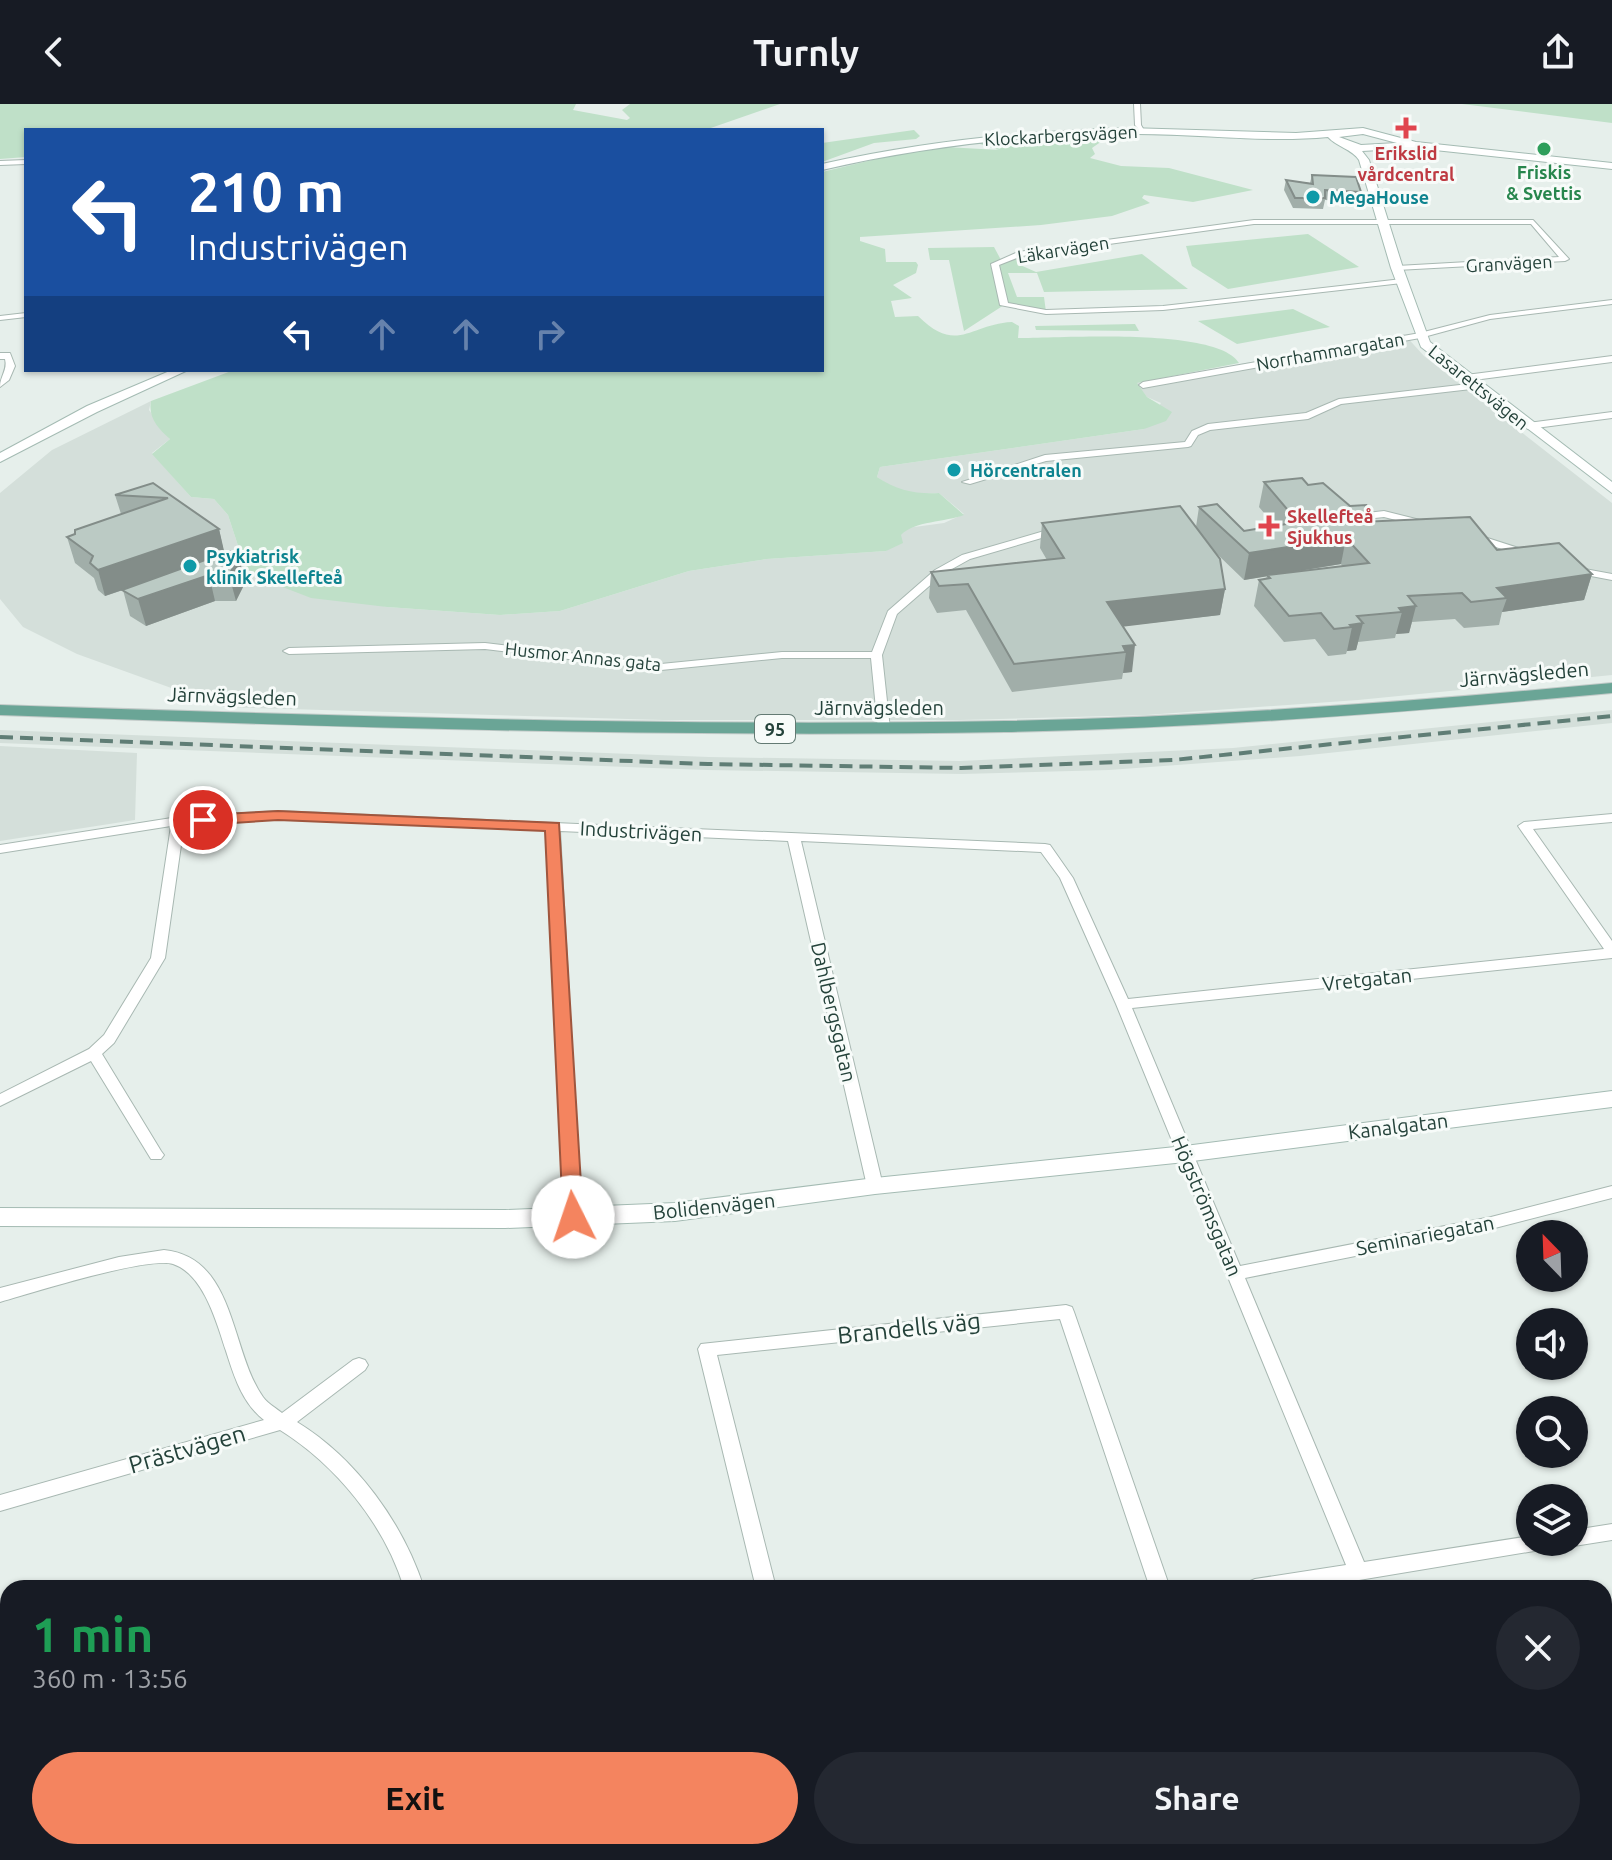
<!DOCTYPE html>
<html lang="en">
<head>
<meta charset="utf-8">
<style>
  body { margin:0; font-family:Ubuntu,sans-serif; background:#242831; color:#f1f3f6; height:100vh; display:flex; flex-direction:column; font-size:30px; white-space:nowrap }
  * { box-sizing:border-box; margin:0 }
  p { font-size:26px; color:#9ea1a6 }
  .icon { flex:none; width:44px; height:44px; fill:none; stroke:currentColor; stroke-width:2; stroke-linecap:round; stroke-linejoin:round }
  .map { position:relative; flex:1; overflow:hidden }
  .drawer { position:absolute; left:0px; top:1476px; width:1612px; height:280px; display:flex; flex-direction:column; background:#171b24; border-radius:24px 24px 0 0; box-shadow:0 2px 6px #0004 }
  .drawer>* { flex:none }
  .guide { position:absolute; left:24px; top:24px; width:800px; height:244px; border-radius:0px; box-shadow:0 2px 6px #0004; background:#1a4fa0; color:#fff; overflow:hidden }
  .needle { width:52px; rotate:337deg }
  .fabs { position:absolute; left:1516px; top:1116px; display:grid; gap:16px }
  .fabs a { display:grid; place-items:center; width:72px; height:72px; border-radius:50%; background:#171b24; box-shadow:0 2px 6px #0004; font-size:40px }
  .pin { position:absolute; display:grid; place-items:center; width:68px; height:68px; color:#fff; margin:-34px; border:4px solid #fff; border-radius:50%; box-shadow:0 2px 8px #0007 }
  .me { position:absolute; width:88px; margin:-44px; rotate:356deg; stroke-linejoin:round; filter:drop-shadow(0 0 6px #0008) }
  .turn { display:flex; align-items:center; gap:28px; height:168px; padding:0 32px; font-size:36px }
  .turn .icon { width:104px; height:104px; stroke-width:2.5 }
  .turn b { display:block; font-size:56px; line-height:68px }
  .lanes { display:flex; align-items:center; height:76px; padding:0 32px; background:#0003; justify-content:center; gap:40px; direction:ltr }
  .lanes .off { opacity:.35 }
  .round { display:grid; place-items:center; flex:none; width:84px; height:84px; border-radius:42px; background:#242831 }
  .overview { display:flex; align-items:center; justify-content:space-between; height:136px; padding:0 32px }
  h1 { font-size:48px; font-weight:700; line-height:60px; color:#1e9e55 }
  .action { display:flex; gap:16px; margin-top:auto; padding:16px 32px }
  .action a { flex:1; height:92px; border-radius:48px; background:#f4845f; color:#111; font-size:32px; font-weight:700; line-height:92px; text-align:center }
  .action a+a { background:#242831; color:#f1f3f6 }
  header { display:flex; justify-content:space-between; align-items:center; height:104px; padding:0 32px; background:#171b24; font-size:36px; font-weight:700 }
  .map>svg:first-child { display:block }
  .built { fill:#d4dfda }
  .green { fill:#bfe0c8 }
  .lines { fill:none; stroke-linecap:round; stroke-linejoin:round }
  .minor-casing { stroke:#a8b8b2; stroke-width:2 }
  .secondary-casing { stroke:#a4bbb3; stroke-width:2 }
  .primary-casing { stroke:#c2cac8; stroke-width:2 }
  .minor { fill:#fff; fill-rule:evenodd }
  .secondary { fill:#fff; fill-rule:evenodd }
  .primary { fill:#6aa596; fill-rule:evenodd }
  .rail { stroke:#5f7d75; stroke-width:4; stroke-dasharray:13 7; stroke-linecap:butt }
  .wall { fill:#a1aea9; fill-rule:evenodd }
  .shaded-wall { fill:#838d89 }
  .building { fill:#bbcac4; stroke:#838d89; stroke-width:2 }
  .route { fill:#f4845f; stroke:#9f563e; stroke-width:2 }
  .health-dot { fill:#e0444e; stroke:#f7fbf9; stroke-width:3 }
  .leisure-dot { fill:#2e9e5b; stroke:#f7fbf9; stroke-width:3 }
  .culture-dot { fill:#0f9aa8; stroke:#f7fbf9; stroke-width:3 }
  .labels { text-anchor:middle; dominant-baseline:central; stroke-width:6; stroke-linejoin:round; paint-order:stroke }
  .far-street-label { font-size:18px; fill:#24423a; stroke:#f7fbf9 }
  .far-health-label { font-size:18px; font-weight:bold; fill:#be3a42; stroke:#f7fbf9 }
  .far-leisure-label { font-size:18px; font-weight:bold; fill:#27864d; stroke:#f7fbf9 }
  .far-culture-label { font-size:18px; font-weight:bold; fill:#0d838f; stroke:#f7fbf9; text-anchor:start }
  .shield { fill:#f7fbf9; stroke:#637a73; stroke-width:2 }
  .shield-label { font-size:18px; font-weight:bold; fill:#24423a }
  .street-label { font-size:20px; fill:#24423a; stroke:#f7fbf9 }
  .near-street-label { font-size:24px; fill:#24423a; stroke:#f7fbf9 }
</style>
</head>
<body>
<header><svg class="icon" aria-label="back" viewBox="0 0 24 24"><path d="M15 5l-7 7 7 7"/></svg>Turnly<svg class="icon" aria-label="share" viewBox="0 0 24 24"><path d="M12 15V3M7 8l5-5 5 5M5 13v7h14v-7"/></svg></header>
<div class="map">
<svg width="1612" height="1756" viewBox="0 0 1612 1756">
  <rect width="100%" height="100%" fill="#e6efeb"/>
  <g class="built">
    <path d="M1404,230L1424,252L1612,399V571L1358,596L1146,611L960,616H663L224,603L77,550L23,523L0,495V389L52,346L151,297L149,306L170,335L152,349L191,393L214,395L228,411L245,463L387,503L500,511L560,507L689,467L767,455L886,447L907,424L944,419L964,410L939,389L915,390L893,384L877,373L880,363L1144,325L1161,299L1147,293L1136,279Z"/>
    <path d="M1612,606V619L1300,652L1109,666L962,670L707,666L0,639V626L709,653L960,657L1233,644Z"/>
    <path d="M0,642L137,649L135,716L0,737Z"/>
  </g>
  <g class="green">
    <path d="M0,0H576L573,6L627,16L630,14L622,6L630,0H780L705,26H26V53L0,55Z"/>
    <path d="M1462,0H1612V19Z"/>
    <path d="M914,26L920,32L916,35L874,39L822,58V39Z"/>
    <path d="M1129,31L1102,37L1092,44L1095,50L1090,54L1121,62L1169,64L1253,86L1193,98L1144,91L1142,94L1150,99L1112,112L1041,121L860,133V137L885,145L886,158H916L918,161L916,169L893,181L912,194L891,197L895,213L918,212C957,251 970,220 1012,218L1019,222L1018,234C1061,234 1218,223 1239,259L1137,279L1147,293L1172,308L1166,317L1144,325L880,363L877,373C898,387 915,390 939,389L964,411C946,418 914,417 901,431L903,439L886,447L767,455L689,467L560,507L500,511L387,503L311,494L267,477L245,463L228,411L214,395L191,393L152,350L170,335C158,324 148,314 151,297L234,266H822V68L897,50L946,43L999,46L977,39Z"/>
    <path d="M1308,130L1359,163L1228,185L1192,162L1186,142Z"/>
    <path d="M994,143L1001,156L1021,150L1024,158L1018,160L1036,168L1142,150L1188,185L1044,188L1037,169H1008L1017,193H1044L1046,208L1004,201L964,227L949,156H930L928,144Z"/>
    <path d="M1293,205L1330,223L1237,240L1198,217Z"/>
    <path d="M1135,220L1139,227L1036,226L1035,222Z"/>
  </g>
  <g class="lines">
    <g class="minor-casing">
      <g id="minor">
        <path d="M1134,0H1140L1141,21L1145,28H1141L1135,21Z"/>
        <path d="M26,56V60L0,61V57Z"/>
        <path d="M1254,116H1533L1569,155L1565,157L1397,166L1393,164L1397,162L1559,153L1531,120H1254L1022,152L999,161L1008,199L1046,206L1163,202L1402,175L1406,177L1402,179L1163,206L1046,210L1000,201L991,160L1018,148Z"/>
        <path d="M1612,196V200L1490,215L1420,234L1143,284L1139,281L1143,278L1420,229L1490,211Z"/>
        <path d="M26,209V213L0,216V212Z"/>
        <path d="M0,249H10L15,262L9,276L0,283C0,272 8,266 5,255H0Z"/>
        <path d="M1612,252V258L1466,277L1462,274L1466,271Z"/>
        <path d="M1477,279L1480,280V284L1341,300L1308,315L1210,326L1198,331L1191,342L1188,343L1046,357L970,380L962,378L1045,351L1185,338L1192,327L1208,320L1306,309L1339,295Z"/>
        <path d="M1612,308V314L1528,325L1523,322L1528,319Z"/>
        <path d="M1384,407L1428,418L1429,420L1424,423L1384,413L1365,415L1368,423L1363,426L1358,423L1354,413L1359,410Z"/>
        <path d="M1058,423L1062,424V428L970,455L943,470L897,510L882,551L890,625L884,629L878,625L871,554H782L661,566L485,545L289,550L283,547L289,544L485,539L661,560L782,548H872L888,507L935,466L962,451Z"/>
        <path d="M1475,430L1531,448L1532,450L1527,453L1471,435L1470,433Z"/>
        <path d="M1574,463L1612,470V476L1570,468V464Z"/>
        <path d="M278,707L1045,740L1050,741L1073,774L1128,895L1604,845L1518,722L1524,718L1612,710V718L1533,725L1612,837V854L1132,904L1240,1162L1491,1113L1612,1082V1094L1491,1125L1245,1174L1364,1458L1530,1432V1438H1554L1552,1444L1311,1484H1245L1248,1478L1255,1475L1346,1461L1116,900L1060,774L1041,748L801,737L883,1082L881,1086H869L867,1082L788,737L560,727L581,1113L579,1117L573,1119L567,1117L565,1113L547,726L278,715L184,720L165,854L114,939L102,950L161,1047L164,1051L161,1055H151L91,957L0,1002V990L89,945L104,931L151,854L171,722L0,749V741L178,713Z"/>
        <path d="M164,1146C236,1153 230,1247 263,1293C268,1300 276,1304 282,1309L353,1256L359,1254L365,1256L368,1261L365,1266L297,1318C356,1354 403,1419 424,1484H404C385,1421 336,1361 280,1326L0,1407V1391L264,1316C242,1299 234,1272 226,1247C217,1220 204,1170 173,1160C148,1152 31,1189 0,1198V1184L119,1153Z"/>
        <path d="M1066,1201L1072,1203L1074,1208L1170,1484H1150L1060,1215L717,1251L776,1484H756L698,1245L701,1240Z"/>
        <path d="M1612,1420V1436L1574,1442L1566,1438H1574V1426Z"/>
        <path d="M235,1748H273L269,1756H231Z"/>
        <rect x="383" y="1748" width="22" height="8"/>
        <path d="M935,1748H977L981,1756H939Z"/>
        <path d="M1268,1748H1304L1300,1756H1264Z"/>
      </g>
    </g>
    <g class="secondary-casing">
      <g id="secondary">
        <path d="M1128,24L1296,29L1363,24L1416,38L1612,59V65L1416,44L1362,47L1369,56L1403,164L1430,238L1612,378V389L1421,243L1391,164L1359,56C1352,45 1337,43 1328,33C1265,39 1202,30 1138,30C1031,30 926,42 822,66V60C923,37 1025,27 1128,24ZM1363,30L1397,39L1361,41L1339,33Z"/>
        <path d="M172,266H188L97,308L0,358V349L87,302Z"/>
        <path d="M1612,987V1003L1185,1058L875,1090L675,1117L505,1124L0,1122V1104L505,1106L675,1099L875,1074L1185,1042Z"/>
      </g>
    </g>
    <g class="primary-casing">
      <path id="primary" d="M1612,579V589C1410,608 1208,624 1005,628C670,634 335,623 0,611V601C335,612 670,623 1005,617C1208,613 1410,598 1612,579Z"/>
    </g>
    <use href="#minor" class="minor"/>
    <use href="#secondary" class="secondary"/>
    <use href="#primary" class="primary"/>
    <path class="rail" d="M0,633L708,660L961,664L1173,656L1612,612"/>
  </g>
  <g class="wall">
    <path d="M1312,71L1361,88L1359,98L1325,96L1323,105L1293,104L1284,86L1286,76L1310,79Z"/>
    <path d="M1264,378L1308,381L1362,418L1497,446L1592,470L1584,496L1502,508L1499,521L1464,524L1455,515L1412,518L1409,529L1396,530L1395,534L1358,538L1356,546L1347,547L1346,550L1328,552L1315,535L1284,538L1254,502L1259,476L1266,475L1267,472L1244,476L1215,448L1225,485L1220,511L1123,522L1132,568L1123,569L1122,575L1012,588L966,506L937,509L929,494L931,468L1047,456L1040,444L1042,419L1196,423L1199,403L1244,427L1275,422L1259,403ZM1341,460L1342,462L1293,468Z"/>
    <path d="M153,379L219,425L224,449L239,453L245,479L236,497H215L146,522L130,512L123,486L105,492L98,486L94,474L75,459L67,433L121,410L115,391Z"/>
  </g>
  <g class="shaded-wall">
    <path d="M219,425L225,451L105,492L98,466Z"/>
    <path d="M1346,434L1341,460L1244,476L1249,449Z"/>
    <path d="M239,453L245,479L236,497L229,471Z"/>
    <path d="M1592,470L1584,496L1502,508L1507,494L1497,484Z"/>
    <path d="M209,471L215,497L146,522L138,495Z"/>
    <path d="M1225,485L1220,511L1104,525L1107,498Z"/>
    <path d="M1416,502L1409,529L1396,530L1402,508L1399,504Z"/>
    <path d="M1363,519L1356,546L1347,547L1352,523L1350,521Z"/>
    <path d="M1135,541L1132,568L1123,569L1126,548L1123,542Z"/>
  </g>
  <g class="building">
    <path d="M1312,71L1356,73L1361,88L1325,86V94H1295L1286,76L1313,80Z"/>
    <path d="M1302,374L1308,381L1323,379L1350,402L1366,401L1361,418L1470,413L1497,446L1559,439L1592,470L1497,484L1507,494L1471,498L1462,489L1408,492L1416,502L1399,504L1402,508L1357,512L1363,519L1350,521L1352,523L1334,525L1321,509L1289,512L1259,476L1270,474L1267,471L1369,459L1346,434L1249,449L1199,403L1217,400L1244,427L1298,418L1264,378Z"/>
    <path d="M153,379L219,425L98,466L90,459L93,452L67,433L75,430V426L168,394L115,391Z"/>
    <path d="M1180,402L1220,455L1225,485L1107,498L1135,541L1123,542L1126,548L1014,560L968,480L939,482L931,468L1064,454L1042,419Z"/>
    <path d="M230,447L239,453L229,471H209L138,495L122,486Z"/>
  </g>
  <path class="route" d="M278,707L559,719L583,1113L580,1118L573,1121L563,1113L545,727L278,716L203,721L195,716L203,711Z"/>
  <g class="health-dot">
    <path d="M1402 12h8v8h8v8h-8v8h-8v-8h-8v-8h8z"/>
    <path d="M1265 410h8v8h8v8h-8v8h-8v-8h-8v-8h8z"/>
  </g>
  <circle class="leisure-dot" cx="1544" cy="45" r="8"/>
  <g class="culture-dot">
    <circle cx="1313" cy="93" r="8"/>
    <circle cx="954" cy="366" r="8"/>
    <circle cx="190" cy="462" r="8"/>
  </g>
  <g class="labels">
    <g class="far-street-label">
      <text transform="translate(1061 31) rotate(-3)">Klockarbergsvägen</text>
      <text transform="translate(1063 145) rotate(-9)">Läkarvägen</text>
      <text transform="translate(1509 159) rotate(-3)">Granvägen</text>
      <text transform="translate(1330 247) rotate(-10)">Norrhammargatan</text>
      <text transform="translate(1479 283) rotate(39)">Lasarettsvägen</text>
      <text transform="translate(583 552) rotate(6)">Husmor Annas gata</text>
    </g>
    <g class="far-health-label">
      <text x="1406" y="49">Erikslid<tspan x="1406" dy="21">vårdcentral</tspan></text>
      <text x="1287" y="412" text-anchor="start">Skellefteå<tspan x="1287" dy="21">Sjukhus</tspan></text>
    </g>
    <g class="far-leisure-label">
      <text x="1544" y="68">Friskis<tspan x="1544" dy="21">&amp; Svettis</tspan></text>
    </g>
    <g class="far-culture-label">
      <text x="1329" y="93">MegaHouse</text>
      <text x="970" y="366">Hörcentralen</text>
      <text x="206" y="452">Psykiatrisk<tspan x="206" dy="21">klinik Skellefteå</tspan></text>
    </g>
    <rect class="shield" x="755" y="611" width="40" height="28" rx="6"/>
    <g class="shield-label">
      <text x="775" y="625">95</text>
    </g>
    <g class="street-label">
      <text transform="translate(1524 570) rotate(-5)">Järnvägsleden</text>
      <text transform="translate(232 592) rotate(2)">Järnvägsleden</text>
      <text x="879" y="603">Järnvägsleden</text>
      <text transform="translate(641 727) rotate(3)">Industrivägen</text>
      <text transform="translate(1367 875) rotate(-6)">Vretgatan</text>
      <text transform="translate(834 908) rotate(77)">Dahlbergsgatan</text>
      <text transform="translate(1398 1022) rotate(-7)">Kanalgatan</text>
      <text transform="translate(714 1102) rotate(-6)">Bolidenvägen</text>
      <text transform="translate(1207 1102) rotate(67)">Högströmsgatan</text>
      <text transform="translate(1425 1131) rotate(-11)">Seminariegatan</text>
    </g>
    <g class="near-street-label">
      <text transform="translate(909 1224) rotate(-6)">Brandells väg</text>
      <text transform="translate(187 1345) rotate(-16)">Prästvägen</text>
    </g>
  </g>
</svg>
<div class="fabs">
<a><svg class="needle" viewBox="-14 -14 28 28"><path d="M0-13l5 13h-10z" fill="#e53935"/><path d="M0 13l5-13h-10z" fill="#9ea1a6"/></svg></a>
<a><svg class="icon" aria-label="sound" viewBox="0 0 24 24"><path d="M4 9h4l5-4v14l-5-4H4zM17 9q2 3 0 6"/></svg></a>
<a><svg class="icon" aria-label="search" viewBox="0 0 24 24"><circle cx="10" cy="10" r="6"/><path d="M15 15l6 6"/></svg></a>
<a><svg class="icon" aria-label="layers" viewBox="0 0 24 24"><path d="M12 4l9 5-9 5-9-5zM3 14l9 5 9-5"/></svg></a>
</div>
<div class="pin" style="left:203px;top:716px;background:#d93025"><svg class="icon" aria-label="arrive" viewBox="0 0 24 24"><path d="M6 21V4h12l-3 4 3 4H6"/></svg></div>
<svg class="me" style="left:573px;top:1113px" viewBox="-20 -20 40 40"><circle r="19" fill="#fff"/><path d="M0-13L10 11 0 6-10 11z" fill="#f4845f"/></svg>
<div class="guide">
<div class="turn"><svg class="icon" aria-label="left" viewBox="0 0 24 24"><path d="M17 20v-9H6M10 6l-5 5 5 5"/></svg><div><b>210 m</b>Industrivägen</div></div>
<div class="lanes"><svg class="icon" aria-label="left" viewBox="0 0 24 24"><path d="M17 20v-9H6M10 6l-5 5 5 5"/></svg><svg class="icon off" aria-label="ahead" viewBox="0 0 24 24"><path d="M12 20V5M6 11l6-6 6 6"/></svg><svg class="icon off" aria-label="ahead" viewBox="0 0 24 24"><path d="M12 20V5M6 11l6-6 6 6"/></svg><svg class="icon off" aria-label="right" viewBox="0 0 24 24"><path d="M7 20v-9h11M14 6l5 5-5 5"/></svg></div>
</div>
<section class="drawer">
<div class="overview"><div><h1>1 min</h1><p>360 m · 13:56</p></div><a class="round"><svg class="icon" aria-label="close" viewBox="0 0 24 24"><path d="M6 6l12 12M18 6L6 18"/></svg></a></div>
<div class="action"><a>Exit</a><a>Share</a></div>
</section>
</div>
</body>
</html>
